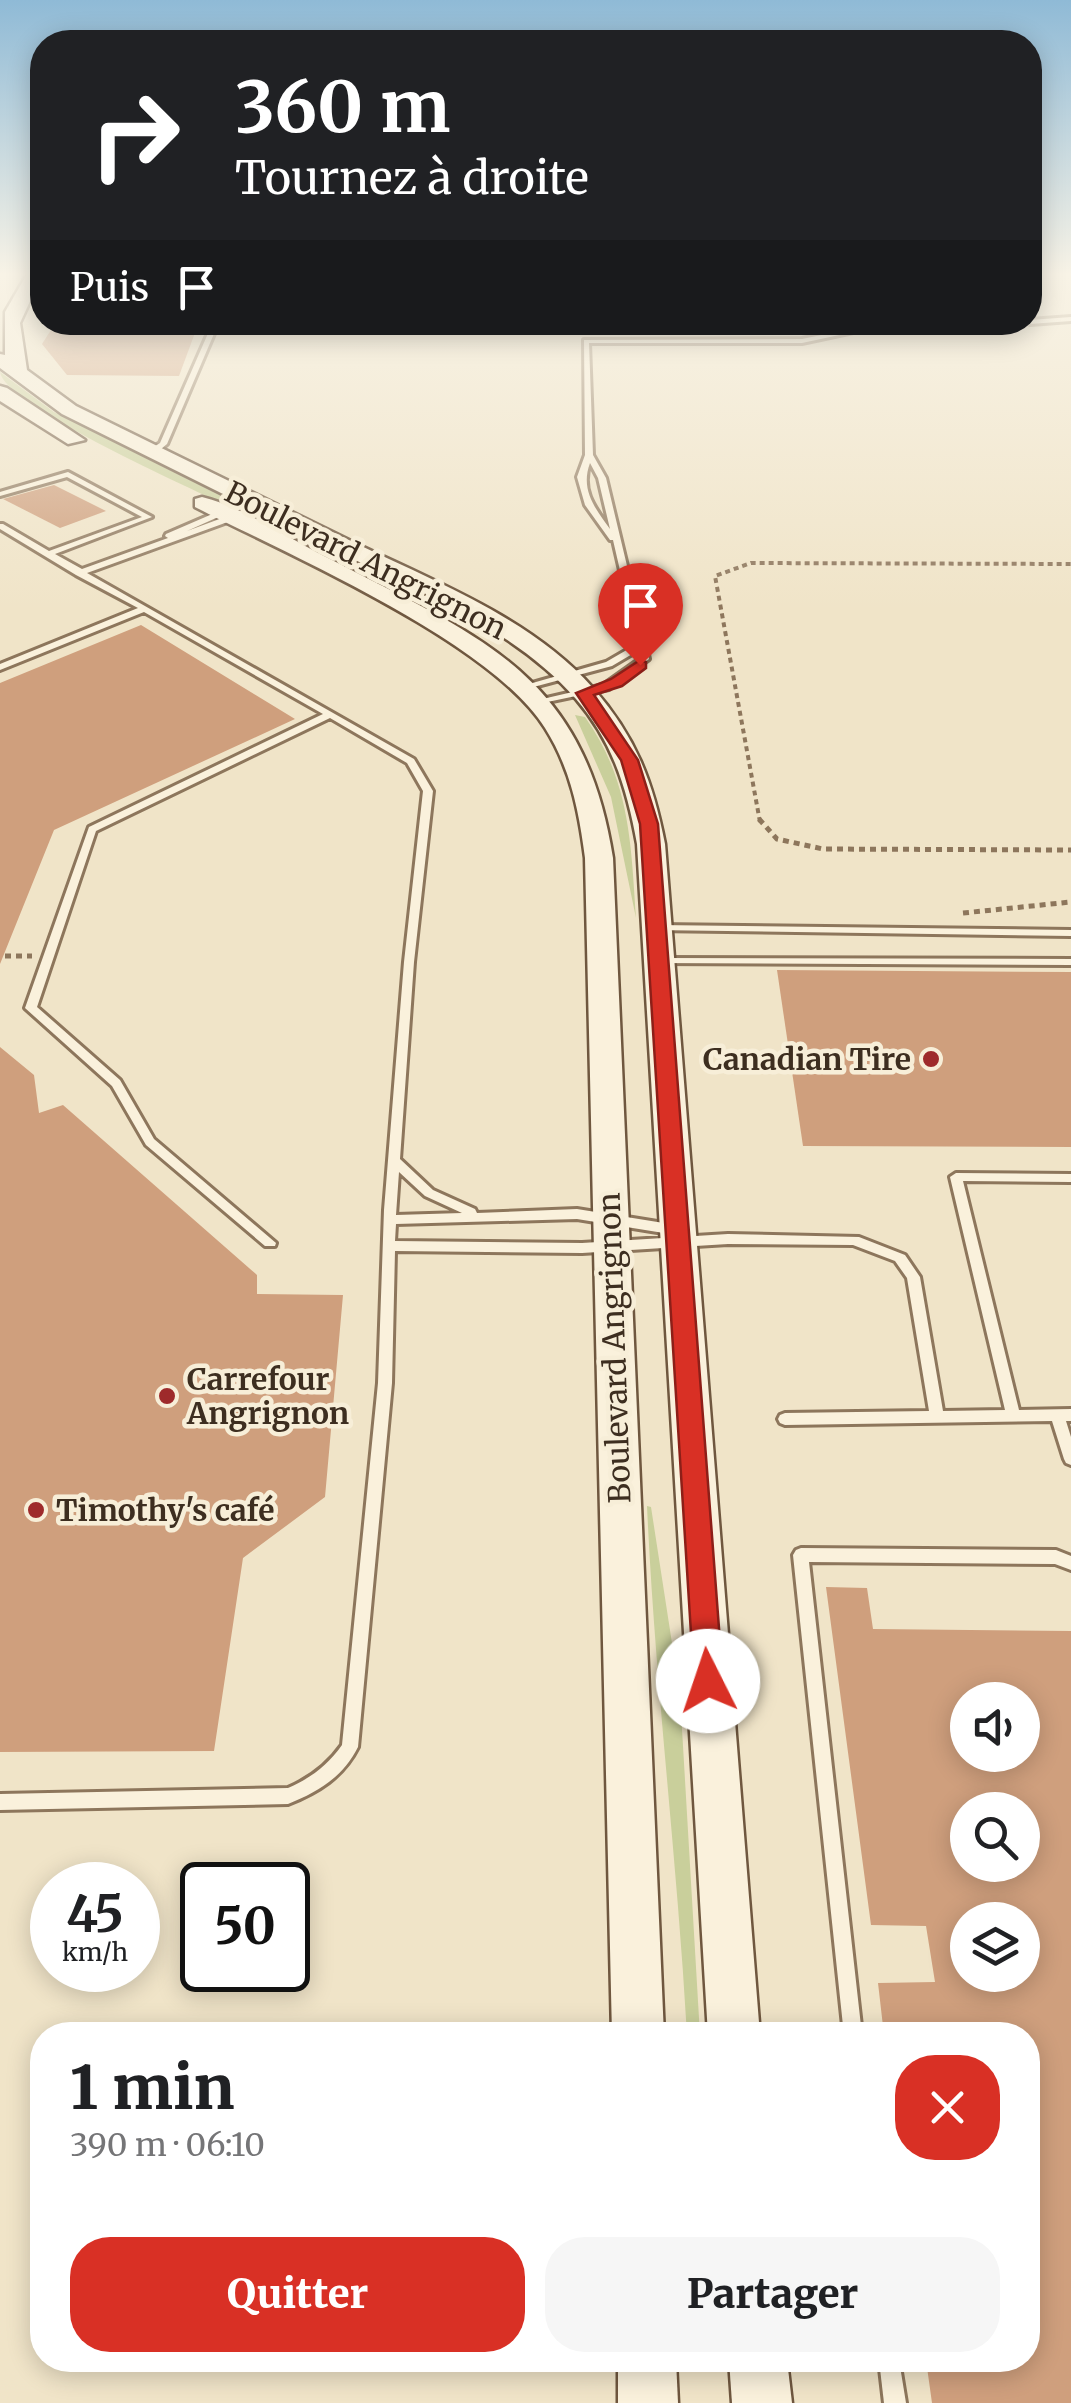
<!DOCTYPE html>
<html lang="fr">
<head>
<meta charset="utf-8">
<style>
  body { margin:0; font-family:Merriweather,serif; background:#f6f6f6; color:#202124; height:100vh; display:flex; flex-direction:column; font-size:38px; white-space:nowrap }
  * { box-sizing:border-box; margin:0 }
  p { font-size:32px; color:#757577 }
  .icon { flex:none; width:55px; height:55px; fill:none; stroke:currentColor; stroke-width:2; stroke-linecap:round; stroke-linejoin:round }
  .map { position:relative; flex:1; overflow:hidden }
  .sheet { position:absolute; left:30px; top:2022px; width:1010px; height:350px; display:flex; flex-direction:column; background:#fff; border-radius:40px; box-shadow:0 5px 25px #0003 }
  .sheet>* { flex:none }
  .guide { position:absolute; left:30px; top:30px; width:1012px; height:305px; border-radius:40px; box-shadow:0 5px 25px #0003; background:#202124; color:#fff; overflow:hidden }
  .controls { position:absolute; left:950px; top:1682px; display:grid; gap:20px }
  .controls a { display:grid; place-items:center; width:90px; height:90px; border-radius:50%; background:#fff; box-shadow:0 5px 25px #0003; font-size:50px }
  .speed { position:absolute; left:30px; top:1862px; display:flex; gap:20px; font-size:50px; font-weight:700; text-align:center }
  .speed>* { display:grid; place-content:center; width:130px; height:130px; border-radius:50%; background:#fff; box-shadow:0 5px 25px #0003; line-height:1 }
  .speed small { font-size:25px; font-weight:400 }
  .speed .limit { border:5px solid #111; border-radius:15px; background:#fff; color:#111 }
  .pin { position:absolute; display:grid; place-items:center; width:85px; height:85px; color:#fff; margin:-102px -42px; border-radius:50% 50% 50% 0; rotate:-45deg; box-shadow:0 0 10px #0007 }
  .pin .icon { rotate:45deg }
  .me { position:absolute; width:110px; margin:-55px; rotate:356deg; stroke-linejoin:round; filter:drop-shadow(0 0 8px #0008) }
  .turn { display:flex; align-items:center; gap:35px; height:210px; padding:0 40px; font-size:45px }
  .turn .icon { width:130px; height:130px; stroke-width:2.5 }
  .turn b { display:block; font-size:70px; line-height:85px }
  .then { display:flex; align-items:center; height:95px; padding:0 40px; background:#0003; gap:20px; font-size:38px }
  .round { display:grid; place-items:center; flex:none; width:105px; height:105px; border-radius:40px; background:#f6f6f6 }
  .headline { display:flex; align-items:center; justify-content:space-between; height:170px; padding:0 40px }
  h1 { font-size:60px; font-weight:800; line-height:75px }
  .action { display:flex; gap:20px; margin-top:auto; padding:20px 40px }
  .action a { flex:1; height:115px; border-radius:40px; background:#d93025; color:#fff; font-size:40px; font-weight:800; line-height:115px; text-align:center }
  .action a+a { background:#f6f6f6; color:#202124 }
  .map>svg:first-child { display:block }
  .green { fill:#c9cf9b }
  .building { fill:#cf9f7d; fill-rule:evenodd }
  .lines { fill:none; stroke-linecap:round; stroke-linejoin:round }
  .lane-casing { stroke:#8d765c; stroke-width:6 }
  .secondary-casing { stroke:#6f573f; stroke-width:5 }
  .path-far1 { stroke:#8d765c; stroke-width:4; stroke-dasharray:5 4; stroke-linecap:butt }
  .path { stroke:#8d765c; stroke-width:5; stroke-dasharray:6 5; stroke-linecap:butt }
  .lane { fill:#faf1dc; fill-rule:evenodd }
  .secondary { fill:#faf1dc; fill-rule:evenodd }
  .route { fill:#d93025; stroke:#8d1f18; stroke-width:2.5 }
  .poi-dot { fill:#9e2a2b; stroke:#f7eed8; stroke-width:4 }
  .labels { text-anchor:middle; dominant-baseline:central; stroke-width:9; stroke-linejoin:round; paint-order:stroke }
  .street-label { font-size:30px; fill:#3d2e20; stroke:#f7eed8 }
  .poi-label { font-size:30px; font-weight:bold; fill:#3d2e20; stroke:#f7eed8; text-anchor:start }
</style>
</head>
<body>
<div class="map">
<svg width="1071" height="2403" viewBox="0 0 1071 2403">
  <rect width="100%" height="100%" fill="#f0e4c8"/>
  <g class="green">
    <path d="M0,372L54,412L225,498L217,501C180,483 5,405 0,372Z"/>
    <path d="M575,715L585,717C630,780 631,844 636,918L611,797Z"/>
    <path d="M647,1506L651,1507L680,1695L700,2035H687C677,1858 655,1683 647,1506Z"/>
  </g>
  <g class="building">
    <path d="M56,322H199L179,376L67,375L42,344Z"/>
    <path d="M54,485L106,511L60,528L3,499Z"/>
    <path d="M141,625L295,719L54,830L0,964V683Z"/>
    <path d="M777,970L1071,972V1147L803,1146Z"/>
    <path d="M0,1047L34,1075L39,1113L63,1105L257,1275V1294L343,1295L325,1497L243,1558L214,1751L0,1752Z"/>
    <path d="M826,1587L867,1588L873,1629L1071,1631V2403H932L926,2360H1028V2035H884L878,1983L935,1982L926,1926L871,1925ZM968,1700H1022V1755H968ZM968,1810H1022V1865H968ZM968,1920H1022V1975H968Z"/>
  </g>
  <g class="lines">
    <g class="lane-casing">
      <g id="lane">
        <path d="M1071,317V321L1030,324L1027,322H1030V320Z"/>
        <path d="M213,322H219L167,444L155,454H149V450L160,443Z"/>
        <path d="M885,322H900L802,343H589L593,455L606,478L645,641L648,643L646,645L649,659L609,689L538,704V700L603,685L641,658L639,650L612,666L526,689L522,686L606,662L637,644L613,540H610L585,505L577,477L585,455L584,340L802,339ZM590,463L598,478L610,529C595,508 580,490 590,463Z"/>
        <path d="M68,472L152,517L55,554L82,569L168,538L165,536L166,534L247,499L254,501L187,531L260,504H266V508L87,573L414,759L433,791L414,962L400,1159L433,1190L475,1209L477,1213L577,1209L676,1225L682,1230L676,1235L577,1219L396,1224L395,1241L582,1243L728,1234L859,1237L905,1255L920,1277L943,1411L1005,1410L950,1177L956,1173L1071,1174V1182L963,1181L1019,1410L1071,1409V1421H1066L1071,1437V1465L1066,1463L1064,1459L1052,1421L785,1425L780,1423L778,1419L780,1415L785,1413L929,1411L907,1278L895,1261L853,1245L728,1244L582,1253L395,1251L392,1383L358,1747C343,1777 318,1792 288,1804L0,1810V1794L288,1788C311,1778 328,1765 342,1745L378,1383L384,1210L404,962L423,791L407,763L330,718L96,831L37,1007L120,1080L154,1139L276,1243L275,1246H265L146,1145L112,1086L25,1008L89,827L323,714L144,612L0,670V664L138,608L76,575L0,529V524H3L49,551L142,517L67,477L0,496V492ZM399,1172L425,1196L462,1213L396,1215Z"/>
        <path d="M657,925L1071,930V936L653,930V926Z"/>
        <path d="M660,958L1071,959V965L656,963L655,961Z"/>
        <path d="M801,1548L1056,1550L1071,1556V1570L1055,1564L809,1562L862,2035H844L793,1555L796,1550Z"/>
        <path d="M879,2360H899L906,2403H884Z"/>
      </g>
    </g>
    <g class="secondary-casing">
      <g id="secondary">
        <path d="M27,274L42,275L20,323L27,370L76,406C169,452 262,497 355,543C436,582 532,619 593,688C636,737 653,782 665,844L760,2035H708L637,844C627,789 613,742 576,699C516,630 422,593 343,554C250,507 156,461 62,414L0,368V354L5,355V312Z"/>
        <path d="M0,386L7,388L85,440L68,444L0,401Z"/>
        <path d="M202,497C246,508 291,540 332,560C482,638 584,674 613,858L664,2035H612L585,858C579,812 571,769 545,728C491,642 289,555 195,507V499Z"/>
        <path d="M618,2360H676L678,2403H618Z"/>
        <path d="M729,2360H787L792,2403H732Z"/>
      </g>
    </g>
    <path class="path-far1" d="M760,822L715,576L751,563L1071,564"/>
    <g class="path">
      <path d="M759,819L777,839L823,849L1071,850"/>
      <path d="M963,913L1071,902"/>
      <path d="M5,956H32"/>
    </g>
    <use href="#lane" class="lane"/>
    <use href="#secondary" class="secondary"/>
  </g>
  <linearGradient id="sky" x2="0" y2="1"><stop stop-color="#8fbad6"/><stop offset="0.45" stop-color="#f8f3e6"/><stop offset="1" stop-color="#f8f3e6" stop-opacity="0"/></linearGradient>
  <rect width="1071" height="610" fill="url(#sky)"/>
  <path class="route" d="M640,660L646,662V668L622,686L594,695L638,760L658,824L723,1681L719,1691L708,1695L698,1691L694,1681L640,824L621,760L576,693L611,679Z"/>
  <g class="poi-dot">
    <circle cx="931" cy="1059" r="10"/>
    <circle cx="167" cy="1396" r="10"/>
    <circle cx="36" cy="1510" r="10"/>
  </g>
  <g class="labels">
    <g class="street-label">
      <text transform="translate(366 560) rotate(27)">Boulevard Angrignon</text>
      <text transform="translate(614 1348) rotate(-92)">Boulevard Angrignon</text>
    </g>
    <g class="poi-label">
      <text x="911" y="1059" text-anchor="end">Canadian Tire</text>
      <text x="187" y="1379">Carrefour<tspan x="187" dy="34">Angrignon</tspan></text>
      <text x="56" y="1510">Timothy's café</text>
    </g>
  </g>
</svg>
<div class="controls">
<a><svg class="icon" aria-label="sound" viewBox="0 0 24 24"><path d="M4 9h4l5-4v14l-5-4H4zM17 9q2 3 0 6"/></svg></a>
<a><svg class="icon" aria-label="search" viewBox="0 0 24 24"><circle cx="10" cy="10" r="6"/><path d="M15 15l6 6"/></svg></a>
<a><svg class="icon" aria-label="layers" viewBox="0 0 24 24"><path d="M12 4l9 5-9 5-9-5zM3 14l9 5 9-5"/></svg></a>
</div>
<div class="speed"><div>45<small>km/h</small></div><div class="limit">50</div></div>
<div class="pin" style="left:640px;top:665px;background:#d93025"><svg class="icon" aria-label="arrive" viewBox="0 0 24 24"><path d="M6 21V4h12l-3 4 3 4H6"/></svg></div>
<svg class="me" style="left:708px;top:1681px" viewBox="-20 -20 40 40"><circle r="19" fill="#fff"/><path d="M0-13L10 11 0 6-10 11z" fill="#d93025"/></svg>
<div class="guide">
<div class="turn"><svg class="icon" aria-label="right" viewBox="0 0 24 24"><path d="M7 20v-9h11M14 6l5 5-5 5"/></svg><div><b>360 m</b>Tournez à droite</div></div>
<div class="then">Puis<svg class="icon" aria-label="arrive" viewBox="0 0 24 24"><path d="M6 21V4h12l-3 4 3 4H6"/></svg></div>
</div>
<section class="sheet">
<div class="headline"><div><h1>1 min</h1><p>390 m · 06:10</p></div><a class="round" style="background:#d93025;color:#fff"><svg class="icon" aria-label="close" viewBox="0 0 24 24"><path d="M6 6l12 12M18 6L6 18"/></svg></a></div>
<div class="action"><a>Quitter</a><a>Partager</a></div>
</section>
</div>
</body>
</html>
